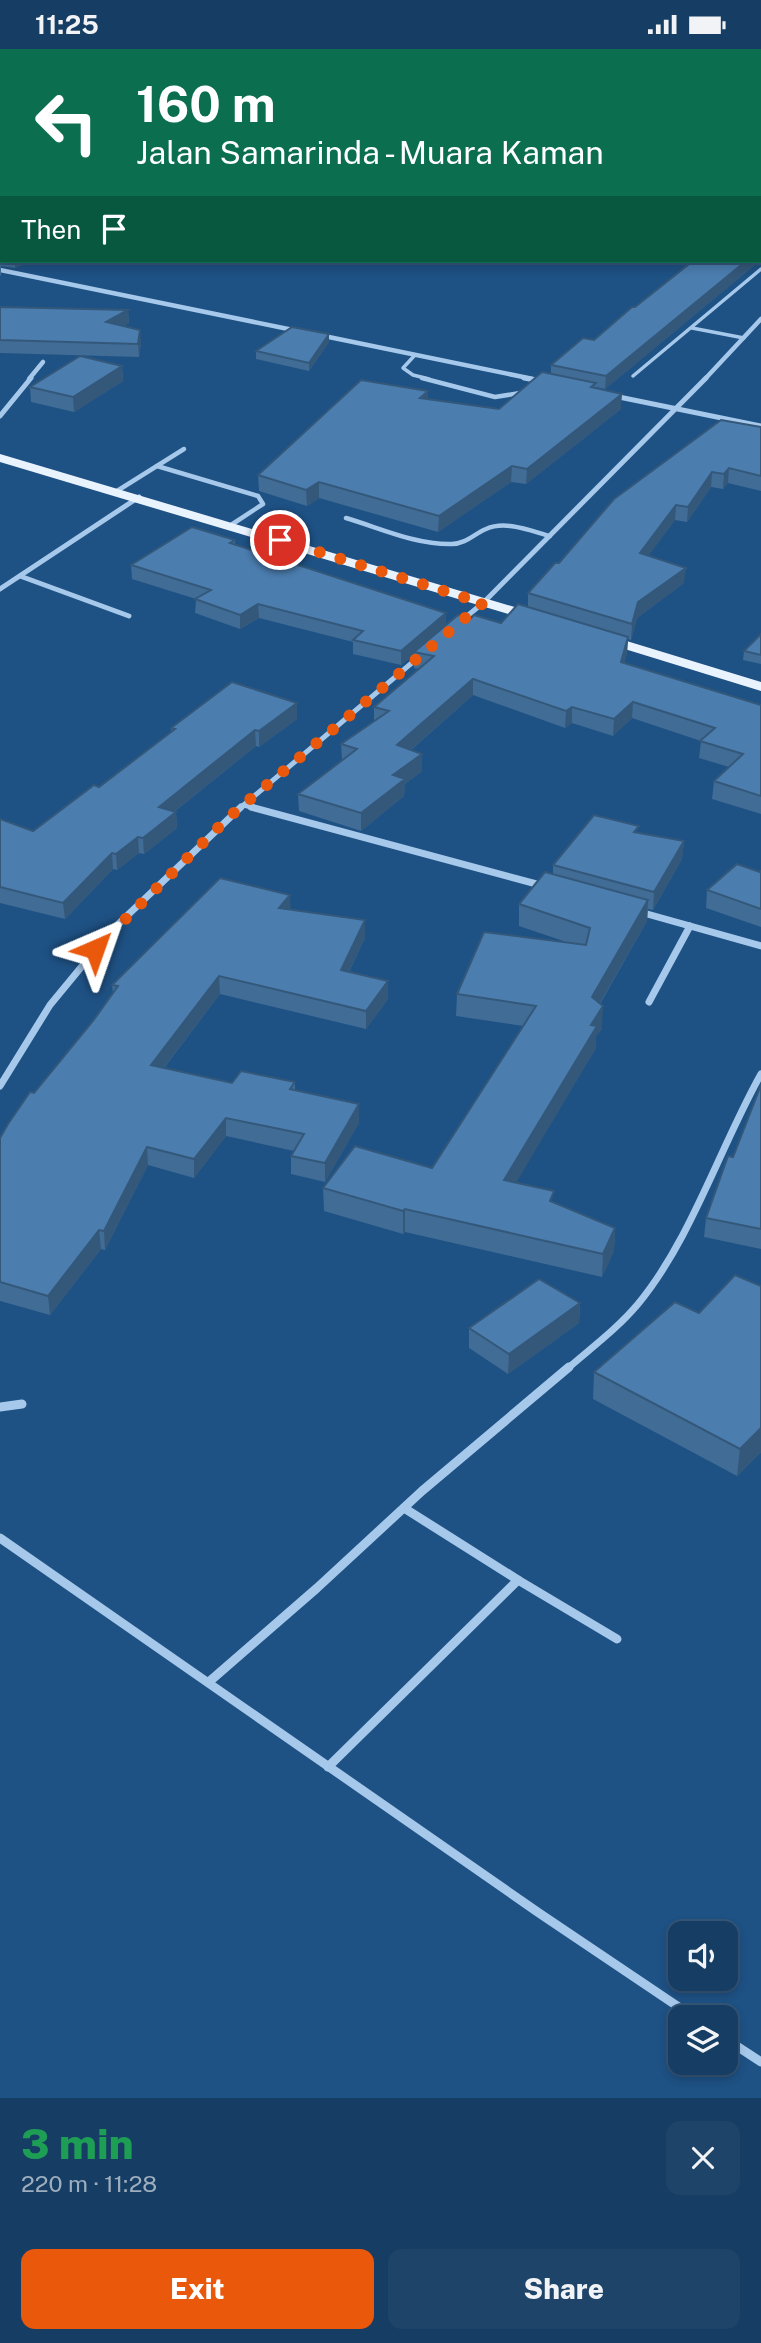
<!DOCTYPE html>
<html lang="en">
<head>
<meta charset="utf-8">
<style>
  body { margin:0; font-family:"Public Sans",sans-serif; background:#1f4469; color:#f1f3f6; height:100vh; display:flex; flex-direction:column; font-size:26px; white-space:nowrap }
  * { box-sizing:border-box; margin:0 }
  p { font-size:23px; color:#9eaebe }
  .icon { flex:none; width:38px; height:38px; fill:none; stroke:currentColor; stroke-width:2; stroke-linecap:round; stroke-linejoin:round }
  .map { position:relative; height:2049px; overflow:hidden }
  .side { display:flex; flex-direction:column; background:#163d63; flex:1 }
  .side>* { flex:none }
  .guide { position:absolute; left:0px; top:0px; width:761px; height:214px; box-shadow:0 4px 10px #0003,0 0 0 2px #355678; background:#0b6e4f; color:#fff; overflow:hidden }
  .tools { position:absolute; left:668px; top:1872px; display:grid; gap:14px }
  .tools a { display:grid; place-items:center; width:70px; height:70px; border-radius:14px; background:#163d63; box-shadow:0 4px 10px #0003,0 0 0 2px #355678; font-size:35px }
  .pin { position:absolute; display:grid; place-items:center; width:60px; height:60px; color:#fff; margin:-30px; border:4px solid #fff; border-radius:50%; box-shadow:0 2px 7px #0007 }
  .me { position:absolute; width:77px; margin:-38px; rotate:43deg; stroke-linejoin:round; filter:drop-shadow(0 0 5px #0008) }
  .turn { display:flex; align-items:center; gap:24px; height:147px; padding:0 21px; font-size:32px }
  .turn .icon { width:91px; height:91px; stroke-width:2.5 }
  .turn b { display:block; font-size:49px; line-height:60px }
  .then { display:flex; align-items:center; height:66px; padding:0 21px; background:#0003; gap:14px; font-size:26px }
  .round { display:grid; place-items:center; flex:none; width:74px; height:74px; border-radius:14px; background:#1f4469 }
  .overview { display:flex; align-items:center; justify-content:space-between; height:119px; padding:0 21px }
  h1 { font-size:42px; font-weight:800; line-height:52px; color:#1e9e55 }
  .primary-button { display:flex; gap:14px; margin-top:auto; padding:14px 21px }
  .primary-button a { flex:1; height:80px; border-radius:14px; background:#ea580c; color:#fff; font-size:28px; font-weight:800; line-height:80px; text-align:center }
  .primary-button a+a { background:#1f4469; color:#f1f3f6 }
  .status { display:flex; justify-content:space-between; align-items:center; height:49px; padding:0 35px; background:#163d63; direction:ltr }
  .status svg { height:19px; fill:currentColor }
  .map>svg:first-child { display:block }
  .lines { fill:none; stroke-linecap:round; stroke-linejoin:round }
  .service-far1 { stroke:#a6c8ea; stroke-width:3.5 }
  .service { stroke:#a6c8ea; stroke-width:4.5 }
  .minor-far3 { stroke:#a6c8ea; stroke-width:4.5 }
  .minor-far2 { stroke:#a6c8ea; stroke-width:5 }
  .minor-far1 { stroke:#a6c8ea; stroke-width:7 }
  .minor { stroke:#a6c8ea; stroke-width:9 }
  .primary { fill:#e9f3fe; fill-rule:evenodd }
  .wall { fill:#406c96 }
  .shaded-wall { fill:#34587a }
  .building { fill:#4b7daf; stroke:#34587a; stroke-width:2 }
  .route { stroke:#ea580c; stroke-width:12; stroke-dasharray:0 21.6 }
</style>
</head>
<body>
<div class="status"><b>11:25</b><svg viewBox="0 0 49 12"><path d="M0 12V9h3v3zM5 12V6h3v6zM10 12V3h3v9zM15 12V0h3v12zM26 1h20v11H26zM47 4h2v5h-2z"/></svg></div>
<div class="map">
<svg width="761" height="2049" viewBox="0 0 761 2049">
  <rect width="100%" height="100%" fill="#1e5184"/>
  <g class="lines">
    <g class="service-far1">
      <path d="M692,279L744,289"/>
      <path d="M415,306L403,319L413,326L429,330"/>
      <path d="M633,327L761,220"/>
    </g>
    <g class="service">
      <path d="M422,329L495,348L520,344"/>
      <path d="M157,417L258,447L263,455L231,476"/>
      <path d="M117,442L184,400"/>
      <path d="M346,469C380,479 416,496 452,495C465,495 474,485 486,480C506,471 531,482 550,487"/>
    </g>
    <g class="minor-far3">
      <path d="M393,0L419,2"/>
      <path d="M427,2L429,0"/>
      <path d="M0,221L298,282"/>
      <path d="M319,286L533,330"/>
      <path d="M29,330L43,313"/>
      <path d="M705,330L761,270"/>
    </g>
    <g class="minor-far2">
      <path d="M524,329L541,332"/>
      <path d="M614,347L761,377"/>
      <path d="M0,367L31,329"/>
      <path d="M20,527L129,567"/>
      <path d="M0,540L139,448"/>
      <path d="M461,572L483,554L706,329"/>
      <path d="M244,756L258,760"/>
      <path d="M239,760L420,607"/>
    </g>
    <g class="minor-far1">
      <path d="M251,758L544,837"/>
      <path d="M640,863L761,897"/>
      <path d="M649,953L690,877"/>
      <path d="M0,1037L50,956L111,882L241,758"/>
      <path d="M567,1320C591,1299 617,1280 638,1255C691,1191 720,1098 761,1025"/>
    </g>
    <g class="minor">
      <path d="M0,1358L22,1355"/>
      <path d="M0,1489L539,1864L695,1969"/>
      <path d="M518,1531L617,1590"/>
      <path d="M210,1632L317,1539L422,1442L569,1318"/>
      <path d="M328,1718L518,1531L404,1459"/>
      <path d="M726,1990L761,2013"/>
    </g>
    <g class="primary">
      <path d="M0,405L538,565L540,568L538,571H528L0,413Z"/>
      <path d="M607,586L761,633V642L602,593V587Z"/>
    </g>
  </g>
  <g class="wall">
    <path d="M2,10V212H30L15,219L1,217V226L0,227V11Z"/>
    <path d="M661,212H756V215L605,340L596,338V339L621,360L526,435L511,433L438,483L319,449L307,457L259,442L258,426L428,350L499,360L551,325V316L594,291L690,214Z"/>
    <path d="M0,258L128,261L129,274L124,277L141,294L139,308L0,304Z"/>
    <path d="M329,285V293L309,322L256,310V302Z"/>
    <path d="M122,317L123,332L74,363L31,353L30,338Z"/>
    <path d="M761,378V442L728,434L723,440L711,438L687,473L675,471L648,507L684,534L637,569L631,591L628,590L627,604L624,614L761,656V765L712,750L714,732L729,718L699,709L701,692L632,669L613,687L572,674L565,679L473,646L411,701L422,722L405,735L404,747L361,782L299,762L298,745L342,712L341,695L374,672V658L419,620L414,619V605L401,616L353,605V593L259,569L240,580L195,564L196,550L132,530L131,516L235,491V495L446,576L470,570L501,574L528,558V544L559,514Z"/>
    <path d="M761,585V615L743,611L744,602Z"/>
    <path d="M297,670L259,698L256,697L174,763H176L177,779L144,805L139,804L117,821L113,820L65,870L0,854V770L33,782L99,738L171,684V679Z"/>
    <path d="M638,784L684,792L682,810L653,861L648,860L647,872L600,955L602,980L596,987V999L516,1133L553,1153L615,1179L614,1202L602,1228L405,1183L403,1185L324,1162L323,1139L432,1119L523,977L456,967L457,945L569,894L519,877V855L553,825V816Z"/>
    <path d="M761,822V878L706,859L707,841Z"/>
    <path d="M291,861L365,889L349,923L388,950L366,980L220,945L164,1019L232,1034L295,1033V1042L359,1055V1074L325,1133L291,1125V1107L294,1102L226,1087L194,1129L148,1116L105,1201L101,1200L50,1266L0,1252V1089L34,1044L93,972L113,944L112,936Z"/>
    <path d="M761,1036V1200L704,1188L706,1169L733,1108Z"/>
    <path d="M761,1237V1403L737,1427L593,1350L594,1323L699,1264Z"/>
    <path d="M580,1254L579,1274L508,1325L469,1299V1279Z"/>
  </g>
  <g class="shaded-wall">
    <path d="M296,0H309L306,2H293Z"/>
    <path d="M761,196V207L760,208V197Z"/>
    <path d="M15,212H30L15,219Z"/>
    <path d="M746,212H756V215L605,340L606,327Z"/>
    <path d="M128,261L129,274L107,286L106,273Z"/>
    <path d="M140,281L141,294L139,308L138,295Z"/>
    <path d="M329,285V293L309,322V314Z"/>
    <path d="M122,317L123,332L74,363L73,348Z"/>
    <path d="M428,342V357L420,349Z"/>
    <path d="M622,345L621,360L526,435L527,420Z"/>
    <path d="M512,417L511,433L438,483L439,467Z"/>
    <path d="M729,419L728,434L723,440L724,425Z"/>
    <path d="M712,423L711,438L687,473L688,458Z"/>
    <path d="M319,433V449L307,457L306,441Z"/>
    <path d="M676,456L675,471L639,520L640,504Z"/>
    <path d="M686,519L684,534L637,569L631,591L632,575L638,553Z"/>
    <path d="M258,555L259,569L240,580V566Z"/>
    <path d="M446,564V578L414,603V605L401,616V602Z"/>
    <path d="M628,588L627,604L620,629L621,613Z"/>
    <path d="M473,630V646L397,713V696Z"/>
    <path d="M633,653L632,669L613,687L614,670Z"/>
    <path d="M297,654V670L259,698V682Z"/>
    <path d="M572,658V674L565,679L566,662Z"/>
    <path d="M255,681L256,697L160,774L159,758Z"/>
    <path d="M422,705V722L405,735L404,747L361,782V764L393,726Z"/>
    <path d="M176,763L177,779L144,805L143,789Z"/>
    <path d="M138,788L139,804L117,821L116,805Z"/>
    <path d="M684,792L682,810L653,861L654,843Z"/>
    <path d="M112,804L113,820L65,870L63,854Z"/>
    <path d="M290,846L291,864L279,859Z"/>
    <path d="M648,851L647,872L590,971L592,948Z"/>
    <path d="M365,871V889L341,939V921Z"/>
    <path d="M219,927L220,945L152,1034L151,1016Z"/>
    <path d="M388,932V950L366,980V962Z"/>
    <path d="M603,957L602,980L596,987V999L504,1154V1131L591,976Z"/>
    <path d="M359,1055V1074L325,1133V1114Z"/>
    <path d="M226,1069V1087L194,1129V1110Z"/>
    <path d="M147,1098L148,1116L105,1201L104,1182Z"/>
    <path d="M405,1160V1183L403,1185V1162Z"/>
    <path d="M615,1179L614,1202L602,1228L603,1205Z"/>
    <path d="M99,1181L101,1200L50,1266L48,1247Z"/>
    <path d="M580,1254L579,1274L508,1325L509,1305Z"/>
    <path d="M761,1379V1403L737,1427L740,1400Z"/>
  </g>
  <g class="building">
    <path d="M23,0H296L293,2H19Z"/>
    <path d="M436,0H451L463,2H435Z"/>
    <path d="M506,0H761V47L760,49V2H505Z"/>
    <path d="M2,10V48L0,49V11Z"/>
    <path d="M2,55V206H0V56Z"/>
    <path d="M760,101H761V156L760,158Z"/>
    <path d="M760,169H761V196L760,197Z"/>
    <path d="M693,212H746L606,327L551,316L583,289L594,291L632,258H635Z"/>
    <path d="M0,258L128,261L106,273L140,281L138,295L0,291Z"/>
    <path d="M292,278L329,285L309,314L256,302Z"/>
    <path d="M80,307L122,317L73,348L30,338Z"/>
    <path d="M542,323L596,334L591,338L622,345L527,420L512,417L439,467L319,433L306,441L258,426L361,331L428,342L420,349L499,360Z"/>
    <path d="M721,371L761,378V427L729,419L724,425L712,423L688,458L676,456L640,504L686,519L638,553L632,575L528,544L555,514H559L614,450Z"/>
    <path d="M192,478L235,491L230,494L446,564L401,602L353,591L363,582L258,555L240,566L195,550L211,541L131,516Z"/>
    <path d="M518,555L628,588L621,613L761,656V747L714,732L743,705L700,692L715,679L633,653L614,670L572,658L566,662L473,630L397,696L422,705L393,726L405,730L361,764L298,745L357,700L341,695L389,662L374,658L434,607L414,603L458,566L470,570L474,566L501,574Z"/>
    <path d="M761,585V606L744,602Z"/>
    <path d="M232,633L297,654L259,682L255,681L159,758L176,763L143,789L138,788L116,805L112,804L63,854L0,838V770L33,782L94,736L99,738L175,680L171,679Z"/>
    <path d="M594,766L639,777L634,783L684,792L654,843L553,816Z"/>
    <path d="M737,815L760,823L761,822V860L707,841Z"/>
    <path d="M545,823L648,851L592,948L603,957L591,976L597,977L504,1131L554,1142L550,1152L615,1179L603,1205L405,1160L403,1162L323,1139L355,1097L432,1119L536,957L457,945L484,883L586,896L590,879L519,855Z"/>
    <path d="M220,829L290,846L279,859L365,871L341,921L388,932L366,962L219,927L151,1016L232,1034L241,1022L295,1033L290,1040L359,1055L325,1114L291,1107L304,1085L226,1069L194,1110L147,1098L104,1182L99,1181L48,1247L0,1233V1089L8,1075L30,1043L34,1044L93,972L118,937L112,936Z"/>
    <path d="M761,1036V1180L706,1169L728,1107L733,1108Z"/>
    <path d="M735,1226L761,1237V1379L740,1400L594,1323L675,1253L699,1264Z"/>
    <path d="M539,1230L580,1254L509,1305L469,1279Z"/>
  </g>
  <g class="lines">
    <path class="route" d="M95,900L229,768L483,554L280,491"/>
  </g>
</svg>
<div class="tools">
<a><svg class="icon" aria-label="sound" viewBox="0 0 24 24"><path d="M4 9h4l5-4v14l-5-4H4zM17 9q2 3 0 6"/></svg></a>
<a><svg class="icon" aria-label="layers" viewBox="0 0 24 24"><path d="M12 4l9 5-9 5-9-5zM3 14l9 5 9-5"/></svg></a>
</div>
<div class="pin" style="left:280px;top:491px;background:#d93025"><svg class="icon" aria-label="arrive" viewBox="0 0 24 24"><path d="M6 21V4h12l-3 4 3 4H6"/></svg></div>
<svg class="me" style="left:95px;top:900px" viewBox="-20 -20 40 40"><path d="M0-17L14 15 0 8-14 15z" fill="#ea580c" stroke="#fff" stroke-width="4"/></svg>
<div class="guide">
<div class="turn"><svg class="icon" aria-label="left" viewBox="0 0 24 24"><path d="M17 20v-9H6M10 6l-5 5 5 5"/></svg><div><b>160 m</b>Jalan Samarinda - Muara Kaman</div></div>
<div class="then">Then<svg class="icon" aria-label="arrive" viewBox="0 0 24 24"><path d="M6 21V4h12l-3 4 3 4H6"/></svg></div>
</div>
</div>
<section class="side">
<div class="overview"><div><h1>3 min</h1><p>220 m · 11:28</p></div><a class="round"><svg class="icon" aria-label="close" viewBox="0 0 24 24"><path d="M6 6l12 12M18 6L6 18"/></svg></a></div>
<div class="primary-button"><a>Exit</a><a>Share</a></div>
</section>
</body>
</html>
